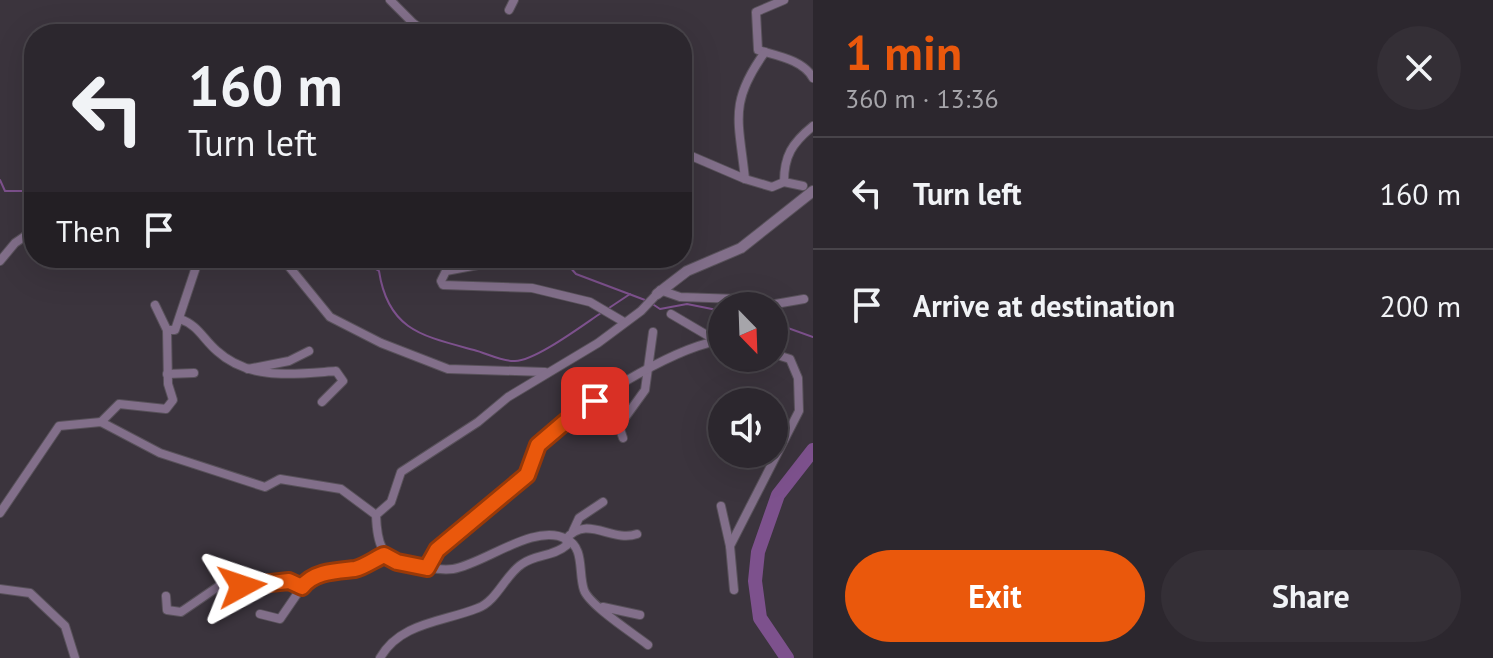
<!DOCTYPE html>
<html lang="en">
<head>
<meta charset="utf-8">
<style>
  body { margin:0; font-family:"PT Sans",sans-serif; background:#342f36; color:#f1f3f6; height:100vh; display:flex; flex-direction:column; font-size:30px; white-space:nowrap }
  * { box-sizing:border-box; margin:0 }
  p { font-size:26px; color:#a6a5aa }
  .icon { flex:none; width:44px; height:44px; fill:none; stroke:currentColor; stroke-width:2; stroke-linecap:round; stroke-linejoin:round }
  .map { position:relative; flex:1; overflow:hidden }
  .side { display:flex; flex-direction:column; background:#2c272e; width:680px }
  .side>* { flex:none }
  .top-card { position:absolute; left:24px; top:24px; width:668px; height:244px; border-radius:32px; box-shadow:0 8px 32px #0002,0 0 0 2px #48444a; background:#2c272e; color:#f1f3f6; overflow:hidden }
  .needle { width:52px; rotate:157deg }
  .fabs { position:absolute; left:708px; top:292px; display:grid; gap:16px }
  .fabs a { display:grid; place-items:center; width:80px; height:80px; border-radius:50%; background:#2c272e; box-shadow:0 8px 32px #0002,0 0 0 2px #48444a; font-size:40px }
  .pin { position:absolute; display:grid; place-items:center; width:68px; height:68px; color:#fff; margin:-34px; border-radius:16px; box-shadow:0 4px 12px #0006 }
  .me { position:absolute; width:88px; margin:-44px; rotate:85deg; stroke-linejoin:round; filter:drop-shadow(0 0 6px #0008) }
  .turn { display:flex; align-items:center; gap:28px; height:168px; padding:0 32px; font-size:36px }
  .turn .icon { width:104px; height:104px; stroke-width:2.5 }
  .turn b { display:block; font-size:56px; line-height:68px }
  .then { display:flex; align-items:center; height:76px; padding:0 32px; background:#0003; gap:16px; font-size:30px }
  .round { display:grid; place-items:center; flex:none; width:84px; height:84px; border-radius:42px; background:#342f36 }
  .head { display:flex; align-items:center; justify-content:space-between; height:136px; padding:0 32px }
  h1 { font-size:48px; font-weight:800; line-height:60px; color:#ea580c }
  .cta { display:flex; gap:16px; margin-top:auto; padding:16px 32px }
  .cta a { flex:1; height:92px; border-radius:48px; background:#ea580c; color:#fff; font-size:32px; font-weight:800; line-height:92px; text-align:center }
  .cta a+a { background:#342f36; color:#f1f3f6 }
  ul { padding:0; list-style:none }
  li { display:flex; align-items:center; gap:24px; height:112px; padding:0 32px; border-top:2px solid #48444a }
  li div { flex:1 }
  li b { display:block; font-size:30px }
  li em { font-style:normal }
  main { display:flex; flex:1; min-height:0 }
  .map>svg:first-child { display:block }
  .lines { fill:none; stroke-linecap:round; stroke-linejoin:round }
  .stream { stroke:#7d518d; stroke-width:2 }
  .river { stroke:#7d518d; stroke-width:14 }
  .minor-casing { stroke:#58515a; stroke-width:10 }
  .tertiary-casing { stroke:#58515a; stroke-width:12 }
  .minor { stroke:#826f8a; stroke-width:8 }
  .tertiary { stroke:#826f8a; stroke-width:10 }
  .route-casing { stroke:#983908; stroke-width:20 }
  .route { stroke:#ea580c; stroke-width:14 }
</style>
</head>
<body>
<main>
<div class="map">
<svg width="813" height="658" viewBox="0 0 813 658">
  <rect width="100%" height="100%" fill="#3b343d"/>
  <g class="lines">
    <g class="stream">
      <path d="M0,180L5,191H34"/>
      <path d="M357,258L379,271C388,330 422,336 474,350C486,353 503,362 515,361C535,361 583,325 601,313"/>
      <path d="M562,258L576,274L645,300"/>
      <path d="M654,305L660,309L687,304L722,311"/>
      <path d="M606,310L630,294"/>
      <path d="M774,323L813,337"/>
    </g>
    <path class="river" d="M787,658L760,618L755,581L758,552L778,495L813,450"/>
    <g class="minor-casing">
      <g id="minor">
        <path d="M390,0L413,23L428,34"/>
        <path d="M784,0L756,12L758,50C778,56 803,60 813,78"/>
        <path d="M509,10L514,0"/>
        <path d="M682,152L745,179C739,121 728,103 765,52"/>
        <path d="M745,179L772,187L784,182"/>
        <path d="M803,186L784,182C784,156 792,143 813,126"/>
        <path d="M282,258L330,317L381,343L448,369L545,372"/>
        <path d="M486,258L483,264L446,271L441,281L443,285L532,288L590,302L624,322"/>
        <path d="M0,261L15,243L34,230"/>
        <path d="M660,290L680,297L738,299L764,306L804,299"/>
        <path d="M671,314L722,344"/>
        <path d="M180,319C198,325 203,339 217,351C250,381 295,374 336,371L343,381L322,402"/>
        <path d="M167,330H175L199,258"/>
        <path d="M248,369L289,361L309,351"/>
        <path d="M167,374L194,373"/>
        <path d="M101,422L119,404L166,409L173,400L168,384L167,330L155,305"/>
        <path d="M623,438L619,426L645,390L653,332"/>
        <path d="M721,506L730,546"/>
        <path d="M0,513L59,426L101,422L160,453L265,487L280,479L341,489L376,515"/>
        <path d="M573,531L579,518L603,502"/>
        <path d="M637,534C612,543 587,514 566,539C585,547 578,573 584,590C589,605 634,634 648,645"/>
        <path d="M427,568C446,534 484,514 512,489C530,473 529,456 541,443C575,408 669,350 717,341"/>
        <path d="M0,589L30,593L65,626L75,658"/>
        <path d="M734,590L730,546L799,411L798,378L790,359L774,354"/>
        <path d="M166,596L167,610L181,612L219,586H266L289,581L302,587"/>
        <path d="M603,607L640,615"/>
        <path d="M260,614L280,619L306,581L344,567L355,569L384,555"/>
        <path d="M380,658C400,622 444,622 478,608C497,601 505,575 522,564C536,554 553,557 567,545L566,539C535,522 484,564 453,569C439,571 423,567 410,565C380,559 377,542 376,515L391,502L401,472L478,422L508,397L598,343L641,311L657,294"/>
      </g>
    </g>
    <g class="tertiary-casing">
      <path id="tertiary" d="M657,294L687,271L741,248L813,191"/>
    </g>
    <use href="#minor" class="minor"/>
    <use href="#tertiary" class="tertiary"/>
  </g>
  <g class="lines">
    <g class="route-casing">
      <path id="route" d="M242,586L289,581L302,587C314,571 337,571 355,569C364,567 375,559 384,555L397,562L427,568L437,550L527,475L538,445L572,416L595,401"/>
    </g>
    <use href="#route" class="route"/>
  </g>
</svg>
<div class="fabs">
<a><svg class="needle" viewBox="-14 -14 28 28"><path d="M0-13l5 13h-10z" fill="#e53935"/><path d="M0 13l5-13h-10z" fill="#a6a5aa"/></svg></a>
<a><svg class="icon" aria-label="sound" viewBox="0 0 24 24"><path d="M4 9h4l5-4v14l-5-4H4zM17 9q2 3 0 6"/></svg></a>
</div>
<div class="pin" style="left:595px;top:401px;background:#d93025"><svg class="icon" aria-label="arrive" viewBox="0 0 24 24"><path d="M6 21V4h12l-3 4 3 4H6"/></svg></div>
<svg class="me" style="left:242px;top:586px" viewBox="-20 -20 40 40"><path d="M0-17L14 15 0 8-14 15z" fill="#ea580c" stroke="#fff" stroke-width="4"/></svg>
<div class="top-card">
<div class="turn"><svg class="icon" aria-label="left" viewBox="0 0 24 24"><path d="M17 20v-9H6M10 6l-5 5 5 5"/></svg><div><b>160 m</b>Turn left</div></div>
<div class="then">Then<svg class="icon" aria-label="arrive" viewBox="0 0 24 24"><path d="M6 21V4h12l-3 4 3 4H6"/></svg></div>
</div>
</div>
<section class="side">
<div class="head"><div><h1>1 min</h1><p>360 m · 13:36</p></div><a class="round"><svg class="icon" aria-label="close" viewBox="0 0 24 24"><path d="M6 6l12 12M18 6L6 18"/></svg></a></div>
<ul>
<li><svg class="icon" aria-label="left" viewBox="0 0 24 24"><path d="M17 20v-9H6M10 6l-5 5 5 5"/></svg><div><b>Turn left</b></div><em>160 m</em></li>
<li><svg class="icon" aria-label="arrive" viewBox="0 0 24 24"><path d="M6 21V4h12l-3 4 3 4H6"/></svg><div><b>Arrive at destination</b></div><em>200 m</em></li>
</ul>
<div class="cta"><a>Exit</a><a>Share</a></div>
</section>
</main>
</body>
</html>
